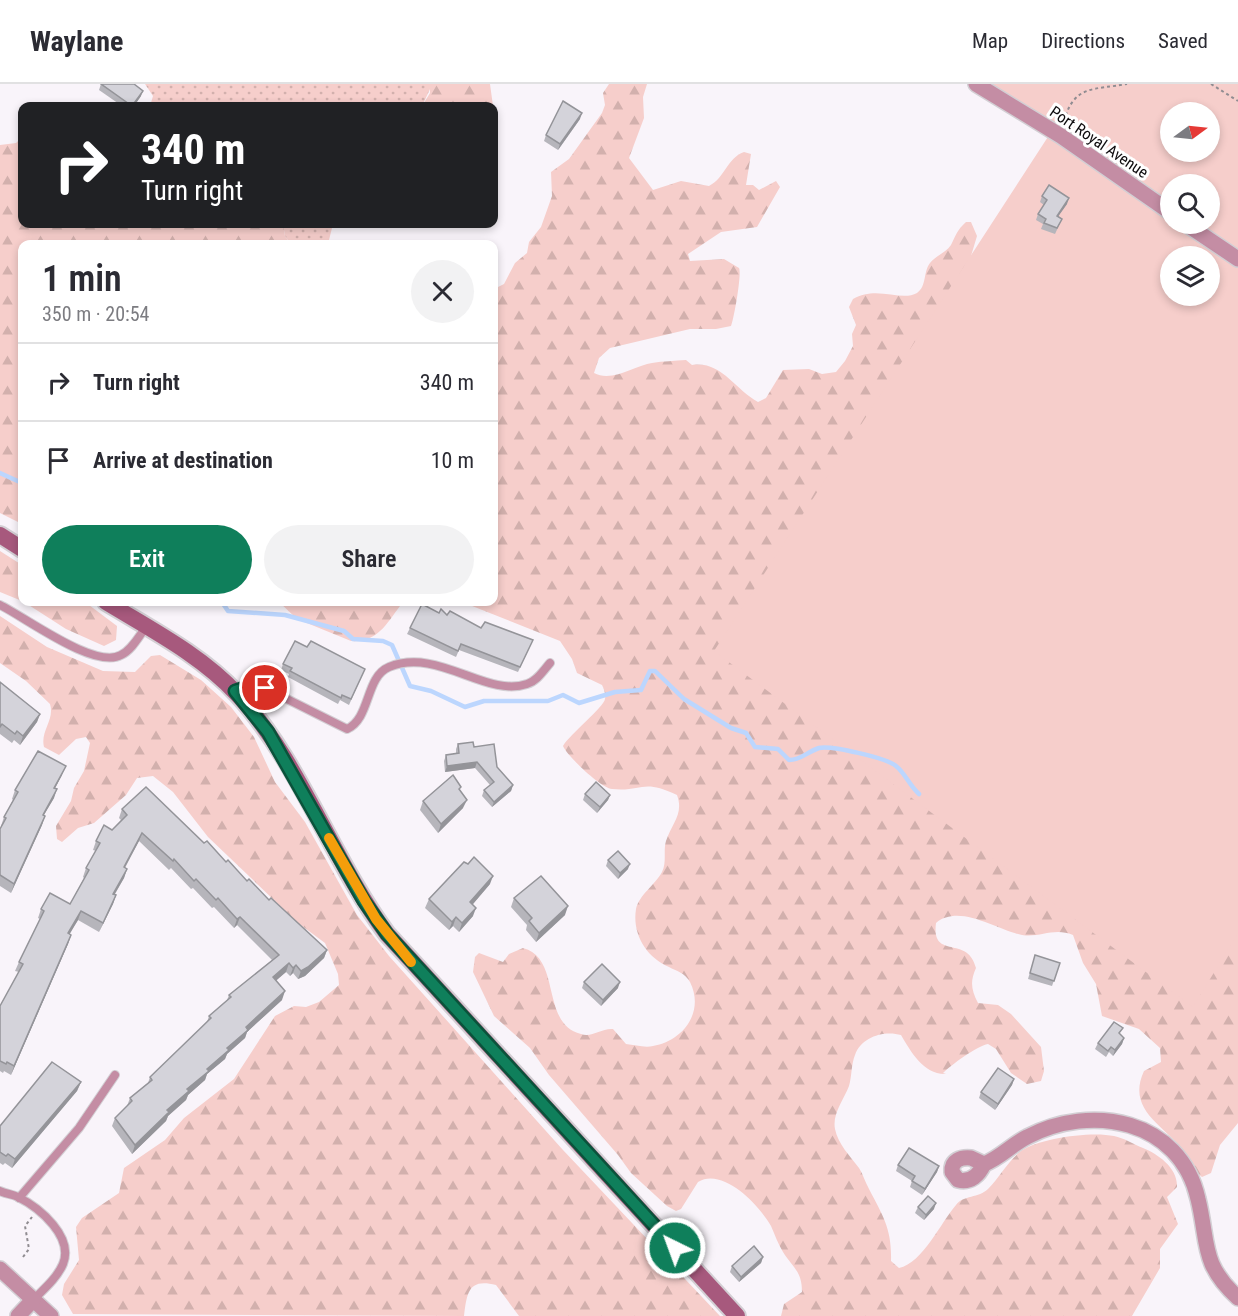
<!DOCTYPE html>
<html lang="en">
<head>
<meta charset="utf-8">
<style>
  body { margin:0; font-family:"Roboto Condensed",sans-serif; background:#f2f2f3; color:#2b2b33; height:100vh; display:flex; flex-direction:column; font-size:22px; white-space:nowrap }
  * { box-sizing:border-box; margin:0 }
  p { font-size:20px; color:#7c7c81 }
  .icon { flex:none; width:33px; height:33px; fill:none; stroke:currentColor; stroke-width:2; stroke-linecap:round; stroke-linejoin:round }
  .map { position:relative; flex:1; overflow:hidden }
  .drawer { position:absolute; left:18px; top:156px; width:480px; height:366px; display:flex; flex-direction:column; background:#fff; border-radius:12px; box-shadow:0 3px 9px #0003 }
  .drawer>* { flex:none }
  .top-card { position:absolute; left:18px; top:18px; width:480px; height:126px; border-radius:12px; box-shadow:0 3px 9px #0003; background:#202124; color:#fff; overflow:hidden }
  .needle { width:39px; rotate:75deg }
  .fabs { position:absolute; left:1160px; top:18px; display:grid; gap:12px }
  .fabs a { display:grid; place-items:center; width:60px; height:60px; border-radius:50%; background:#fff; box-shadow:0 3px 9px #0003; font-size:30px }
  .pin { position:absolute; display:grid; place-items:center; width:51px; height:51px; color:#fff; margin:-26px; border:3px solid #fff; border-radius:50%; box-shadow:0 2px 6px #0007 }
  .me { position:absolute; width:66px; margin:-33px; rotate:318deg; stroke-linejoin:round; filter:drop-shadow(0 0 4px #0008) }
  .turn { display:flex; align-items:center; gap:21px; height:126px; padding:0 24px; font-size:27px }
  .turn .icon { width:78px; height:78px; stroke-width:2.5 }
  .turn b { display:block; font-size:42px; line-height:51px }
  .round { display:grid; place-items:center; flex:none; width:63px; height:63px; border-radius:32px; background:#f2f2f3 }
  .headline { display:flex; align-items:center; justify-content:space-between; height:102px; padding:0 24px }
  h1 { font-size:36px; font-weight:600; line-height:45px }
  .button { display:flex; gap:12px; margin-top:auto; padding:12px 24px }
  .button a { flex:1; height:69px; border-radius:36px; background:#0f7f5b; color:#fff; font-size:24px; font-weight:600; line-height:69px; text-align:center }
  .button a+a { background:#f2f2f3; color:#2b2b33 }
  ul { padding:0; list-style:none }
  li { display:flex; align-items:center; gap:18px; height:78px; padding:0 24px; border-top:2px solid #e1e1e2 }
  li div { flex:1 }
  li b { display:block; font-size:22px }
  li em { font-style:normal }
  header { display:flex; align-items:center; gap:36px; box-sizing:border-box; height:84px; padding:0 30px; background:#fff; border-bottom:2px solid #e1e1e2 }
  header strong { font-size:28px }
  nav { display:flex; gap:33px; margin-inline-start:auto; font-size:21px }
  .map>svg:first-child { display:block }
  .grass { fill:url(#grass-dots) }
  .forest { fill:url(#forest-firs); fill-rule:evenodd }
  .park { fill:#f6cecb; fill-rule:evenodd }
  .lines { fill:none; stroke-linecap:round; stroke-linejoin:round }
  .stream { stroke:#bcd6fe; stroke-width:4.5 }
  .service-casing { stroke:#d3cfd4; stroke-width:10 }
  .minor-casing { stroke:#d3cfd4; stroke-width:18 }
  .secondary-casing { stroke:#d3cfd4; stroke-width:20 }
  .path { stroke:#908c91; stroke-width:2; stroke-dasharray:3 3; stroke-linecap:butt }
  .service { stroke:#c48da4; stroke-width:8 }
  .minor { stroke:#c48da4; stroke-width:15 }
  .secondary { stroke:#a7597d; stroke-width:16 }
  .wall { fill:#b6b5bb }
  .shaded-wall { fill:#949499 }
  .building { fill:#d4d3da; stroke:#949499; stroke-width:1.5 }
  .route-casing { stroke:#0a533b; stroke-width:15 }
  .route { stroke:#0f7f5b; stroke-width:10 }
  .slow { stroke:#f59e0b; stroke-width:10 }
  .labels { text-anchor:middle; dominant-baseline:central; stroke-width:6; stroke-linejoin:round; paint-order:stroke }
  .street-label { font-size:16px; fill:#0d0b0d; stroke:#fff }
</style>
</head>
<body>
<header>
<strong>Waylane</strong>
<nav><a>Map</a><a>Directions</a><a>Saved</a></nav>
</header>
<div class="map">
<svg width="1238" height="1232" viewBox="0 0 1238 1232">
  <defs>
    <pattern id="grass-dots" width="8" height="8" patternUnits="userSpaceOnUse" patternTransform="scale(1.5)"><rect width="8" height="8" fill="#f6cecb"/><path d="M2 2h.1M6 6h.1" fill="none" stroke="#d2b0ad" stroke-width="1.8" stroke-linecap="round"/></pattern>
    <pattern id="forest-firs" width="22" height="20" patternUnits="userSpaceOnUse" patternTransform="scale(1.5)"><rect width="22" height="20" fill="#f6cecb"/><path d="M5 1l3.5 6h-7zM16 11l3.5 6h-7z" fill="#d2b0ad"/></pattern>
  </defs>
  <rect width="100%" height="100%" fill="#f9f4fa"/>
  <g class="grass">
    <path d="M145,0H430L431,3L422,22H150L153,12Z"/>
    <path d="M283,140H333L328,160L312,157L306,160H291L285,152Z"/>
  </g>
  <g class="forest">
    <path d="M430,0H490L493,22H422L430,9Z"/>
    <path d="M609,0H647L643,13L644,34L629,74L653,106L681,97L709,102C725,94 727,74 744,68L751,70L746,101H753L759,106L776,97L780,103L757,143L721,148L688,170L690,177L724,175L739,184C742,189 734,235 731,242L716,245H690L610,264L599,274L594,289C612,299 636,281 652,279C663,277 675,277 686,276L692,281C722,277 734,305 758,318L766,314L783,286L809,285L822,290L836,288L845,277L853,262L852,250L856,241L849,223L853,215C877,201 901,218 917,209C927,202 923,188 930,179C935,172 946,169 951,161C956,151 957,146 966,138H971L977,152L968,182L1170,140L1238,186V1039L1220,1061L1211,1089L1202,1093C1192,1086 1191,1077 1184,1067C1164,1041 1126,1026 1144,987L1161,978L1160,964L1139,945L1102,932L1096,900L1083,879L1073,851C1054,843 1040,854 1022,851C998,847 960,819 936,839C931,877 968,850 976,884C970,897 971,906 978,919L998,921L1011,930L1041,963L1044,987L1041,997L1027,1000L1011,989L996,965L988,960C977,962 951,981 943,989L946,990C924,991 911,968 901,951C884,946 861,953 855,971C851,981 852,992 849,1002C844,1015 832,1030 835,1045C838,1060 850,1072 859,1084C863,1090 865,1098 869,1105C883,1132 892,1145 891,1177L899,1184C923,1179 941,1138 956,1121C963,1111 979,1114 988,1105C1000,1093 1008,1077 1021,1067C1039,1054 1092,1047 1114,1052C1124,1054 1133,1060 1143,1064C1158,1070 1178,1084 1177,1103L1167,1113L1178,1140L1160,1165V1184L1132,1232H781L784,1220L802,1208C802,1187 793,1184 783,1168C778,1160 775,1151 771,1142C759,1121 723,1083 698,1098L681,1125L676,1127L667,1122L631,1089L618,1071L549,991L530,964L494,932L473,888L475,873L479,869L503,878L509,870L523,864C562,874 540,940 581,950C592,954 601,944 613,945L626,960C635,961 645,964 653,962C683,957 705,928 690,898C684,888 678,888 669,883C646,873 632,850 636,825C639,811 655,801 662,788C667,778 663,767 666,757C672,739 684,730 677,711C642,694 643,708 612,705C601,704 568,673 563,662C570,650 604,623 605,615C606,610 604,605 602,601L577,589L572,575L560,557L462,518H494V205L504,200L515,179L527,169L529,158L541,143L552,112L551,88L569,75L602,29L605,21L603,9ZM1170,172H1209V212H1170Z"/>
    <path d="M22,53V140H283L285,152L291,160H22V440L0,429V61L16,59Z"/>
    <path d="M0,467L22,481V517L0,508Z"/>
    <path d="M24,518H85L117,542L116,556L104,562L66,545Z"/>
    <path d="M279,518H403C388,537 379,559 351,557L297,535Z"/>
    <path d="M0,532L47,563L103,587L135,588L151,572L160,571L201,596L231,623L254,653L275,698L305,738L357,831L389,872L563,1066L720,1232H519L496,1201C468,1194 467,1209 464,1232L73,1230L62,1211L64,1200L79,1176L76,1143L82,1134L119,1109L124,1084L165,1056L184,1034L234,995L275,932L294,922L306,923L319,918L339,901L338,890L325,859L298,839L208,753L173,708L153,692L137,694L126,711L94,739L78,744L62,758L57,755L56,742L71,717L74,704L84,687L90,659L86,653L76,655L59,671L44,663C40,647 55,636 50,620L26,597L0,579Z"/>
  </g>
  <path class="park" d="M988,0H1238V849L1193,923L714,567L1055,42ZM1170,28H1209V68H1170ZM1170,100H1209V140H1170ZM1170,172H1209V212H1170Z"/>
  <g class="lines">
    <g class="stream">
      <path d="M0,389L22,399"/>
      <path d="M222,518L228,527L285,531L344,547L353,555L383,557L392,561L410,602L431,607L465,623L484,617H548L563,611L579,619L615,608L641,606L650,587H655L684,615L731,644L746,649L755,663L778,665L789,676C801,676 807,668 819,664C830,661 887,674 896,682C905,689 909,701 919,710"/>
    </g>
    <g class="service-casing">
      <g id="service">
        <path d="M0,521C25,533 95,586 121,571C132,566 139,552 146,543"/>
        <path d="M235,607L247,603L265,604L347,645C371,634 365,593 389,583C438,563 486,614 527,600C537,597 543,587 550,579"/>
        <path d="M0,1107C6,1110 12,1110 18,1113C40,1124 74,1153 63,1180C57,1194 44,1205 33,1216"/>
        <path d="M19,1114L79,1044L115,991"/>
      </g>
    </g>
    <g class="minor-casing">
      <g id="minor">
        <path d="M976,0L1061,52L1170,128"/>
        <path d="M1186,140L1238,175"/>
        <path d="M971,1074L984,1080C979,1091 971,1099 958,1096L952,1088C951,1076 961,1073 971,1074Z"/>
        <path d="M984,1080C1000,1074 1011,1061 1027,1053C1091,1019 1180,1035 1198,1115C1209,1159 1200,1179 1238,1214"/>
        <path d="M0,1185L51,1232"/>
        <path d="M18,1232L33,1216"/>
      </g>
    </g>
    <g class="secondary-casing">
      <g id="secondary">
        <path d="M0,451L22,465"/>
        <path d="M106,518C150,545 201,571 237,610C299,676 332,776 387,850L737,1232"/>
      </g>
    </g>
    <g class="path">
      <path d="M1211,0L1238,17"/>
      <path d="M1064,37C1074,0 1095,6 1127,0"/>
      <path d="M23,1173L29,1165L25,1142L32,1133"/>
    </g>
    <use href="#service" class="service"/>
    <use href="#minor" class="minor"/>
    <use href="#secondary" class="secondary"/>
  </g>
  <g class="wall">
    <path d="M101,0L141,12L134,22H122L99,6Z"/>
    <path d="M580,35L558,66L544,57L546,51Z"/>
    <path d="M1042,112L1067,120L1058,132L1062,135L1055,150L1041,145L1043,140L1036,136L1038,130L1044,121L1040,118Z"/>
    <path d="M439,529L447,531L481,544L533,556L518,588L459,566L456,573L407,550L410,544Z"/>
    <path d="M307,563L365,585L349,621L340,616L338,620L288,593L289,590L281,586L283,580Z"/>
    <path d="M0,598L40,630L37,638L20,661L14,656L12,659L0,650Z"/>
    <path d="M458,660L474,663L497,683L513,701L511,707L492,723L482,712L484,706L490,701L475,684L445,688L444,677L446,671L456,670V665Z"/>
    <path d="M62,691L55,704L54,714L44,731L42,741L11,809L0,802V746L2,742H1L4,733L13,716L12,715L15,706Z"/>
    <path d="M460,707L463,724L438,749L420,726L423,717Z"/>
    <path d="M585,710L610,711L608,716L597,729L583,716Z"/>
    <path d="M122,725L204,759L327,866L324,874L305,892L298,895L293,889L290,892L286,888L276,896L282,916L247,948L245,954L227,970L225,975L207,990L205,996L188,1011L186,1016L168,1032L166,1037L132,1070L112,1042L115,1034L127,1022L130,1014L148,999L150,993L207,938L209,932L227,916L229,911L272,876L237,841L234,844L214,823L212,824L193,804L191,805L171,784L169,786L139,757L125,784L127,785L124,794L115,810L116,811L113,820L99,848L78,836L69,850L71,851L68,860L11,991L4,987L3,989L0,987V922L19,888L15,887L19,878L40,835L38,834L41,825L70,820L84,794L83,793L86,784L96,767L93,766L96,757L112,746L121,736L119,734Z"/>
    <path d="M608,776L628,785L618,795L606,782Z"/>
    <path d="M490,800L473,820V832L459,848L453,842L449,846L425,824L429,815Z"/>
    <path d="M514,814L565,831L536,858L526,846L527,841L511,823Z"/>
    <path d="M1035,871L1060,879L1052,902L1028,895Z"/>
    <path d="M584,898L618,904L601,922L582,904Z"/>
    <path d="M1120,951L1124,954L1122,960L1113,972L1109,968L1106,973L1095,965L1098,959Z"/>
    <path d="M1014,995L1012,1001L995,1026L979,1014L981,1008Z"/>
    <path d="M81,998L77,1007L12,1084L5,1079L3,1081L0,1079V1042Z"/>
    <path d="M898,1081L939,1082L937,1088L922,1111L910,1103L912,1097L896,1087Z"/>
    <path d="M918,1123L934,1125L924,1136L915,1129Z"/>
    <path d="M763,1173L761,1179L739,1198L730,1188L732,1182Z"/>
  </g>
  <g class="shaded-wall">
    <path d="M143,7L141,12L134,22H132Z"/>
    <path d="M582,29L580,35L558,66L560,60Z"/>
    <path d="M1069,114L1067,120L1055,137L1057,132Z"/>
    <path d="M40,630L37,638L20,661L23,652Z"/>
    <path d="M477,678L475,684L445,688L447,682Z"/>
    <path d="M66,682L62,691L51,712L54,704Z"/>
    <path d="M513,701L511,707L492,723L494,718Z"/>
    <path d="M57,705L54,714L39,739L43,731Z"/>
    <path d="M610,711L608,716L597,729L600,723Z"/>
    <path d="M467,716L463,724L438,749L441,740Z"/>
    <path d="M45,732L42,741L11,809L14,800Z"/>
    <path d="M142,749L139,757L120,792L124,783Z"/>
    <path d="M630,780L628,785L618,795L620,789Z"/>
    <path d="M127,785L124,794L110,818L113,810Z"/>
    <path d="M493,792L490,800L467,827L470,818Z"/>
    <path d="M116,811L113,820L99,848L103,839Z"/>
    <path d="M568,822L565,831L536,858L539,849Z"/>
    <path d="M476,824L473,832L459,848L462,839Z"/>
    <path d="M81,827L78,836L65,858L68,849Z"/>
    <path d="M240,833L237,841L234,844L237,835Z"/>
    <path d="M456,833L453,842L449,846L452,838Z"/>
    <path d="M71,851L68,860L11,991L14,982Z"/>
    <path d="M327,866L324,874L305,892L298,895L301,887Z"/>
    <path d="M289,879L286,888L270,902L273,893Z"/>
    <path d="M296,881L293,889L290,892L293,884Z"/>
    <path d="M620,898L618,904L601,922L603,916Z"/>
    <path d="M285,907L282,916L247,948L245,954L227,970L225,975L207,990L205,996L188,1011L186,1016L168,1032L166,1037L132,1070L135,1061L167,1026L246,943Z"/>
    <path d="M1124,954L1122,960L1113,972L1115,966Z"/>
    <path d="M1014,995L1012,1001L995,1026L998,1020Z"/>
    <path d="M81,998L77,1007L12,1084L15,1075Z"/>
    <path d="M939,1082L937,1088L922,1111L925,1105Z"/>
    <path d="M936,1119L934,1125L924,1136L926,1131Z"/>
    <path d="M763,1173L761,1179L739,1198L741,1193Z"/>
  </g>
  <g class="building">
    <path d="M101,0H134L143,7L132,22Z"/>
    <path d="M563,17L582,29L560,60L546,51Z"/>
    <path d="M1049,101L1069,114L1057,132L1062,135L1057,144L1044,139L1046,135L1038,130L1047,116L1042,112Z"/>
    <path d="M422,520L439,529L441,525L447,531L450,527L481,544L485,538L533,556L520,583L461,560L458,567L410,544Z"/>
    <path d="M295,557L307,563L311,557L365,585L351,615L342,611L341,614L290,587L292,584L283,580Z"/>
    <path d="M0,598L40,630L23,652L17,647L15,650L2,640L0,643Z"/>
    <path d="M473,658L474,663L494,660L497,683L513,701L494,718L484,706L494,698L477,678L447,682L446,671L459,669L458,660Z"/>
    <path d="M38,667L66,682L54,704L57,705L43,731L45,732L14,800L0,791V745L6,734L4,733L18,708L15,706Z"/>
    <path d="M453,691L461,703L459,705L467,716L441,740L423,717Z"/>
    <path d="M596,698L610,711L600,723L585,710Z"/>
    <path d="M146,703L204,759L207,757L226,778L228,776L247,797L249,795L269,816L271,814L327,866L308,883L301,887L296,881L293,884L289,879L273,893L285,907L246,943L248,946L227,964L229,966L207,985L209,987L187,1005L189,1007L167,1026L169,1028L135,1061L115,1034L132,1017L130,1014L152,996L150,993L211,934L209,932L231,913L229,911L279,871L240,833L237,835L218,814L216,816L196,795L194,797L174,775L173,777L142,749L124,783L127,785L113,810L116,811L103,839L81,827L68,849L71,851L14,982L7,978L6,980L0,977V922L23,880L19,878L44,827L41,825L50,809L70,820L89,786L86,784L100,759L96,757L104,741L112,746L127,731L122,725Z"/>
    <path d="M618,767L630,780L620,789L608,776Z"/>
    <path d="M474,773L493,792L470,818L476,824L462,839L456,833L452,838L429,815L464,778L468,780Z"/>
    <path d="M541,792L568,822L539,849L529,837L532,834L514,814Z"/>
    <path d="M1035,871L1060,879L1054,897L1030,889Z"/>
    <path d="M602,880L620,898L603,916L584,898Z"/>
    <path d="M1114,938L1123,944L1119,949L1124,954L1115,966L1111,963L1108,967L1098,959Z"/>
    <path d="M52,978L81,998L15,1075L8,1070L6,1072L0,1068V1042Z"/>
    <path d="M998,984L1014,995L998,1020L981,1008Z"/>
    <path d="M909,1064L939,1082L925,1105L912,1097L915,1092L898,1081Z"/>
    <path d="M928,1112L936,1119L926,1131L918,1123Z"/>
    <path d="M754,1162L763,1173L741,1193L732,1182Z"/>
  </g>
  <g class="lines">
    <g class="route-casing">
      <path id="route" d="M265,604L247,603L235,607L268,648L364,817L387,850L675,1164"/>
    </g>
    <use href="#route" class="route"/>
    <path class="slow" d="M329,754L376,835L411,878"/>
  </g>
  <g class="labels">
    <g class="street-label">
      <text transform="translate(1099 58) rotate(34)">Port Royal Avenue</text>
    </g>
  </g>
</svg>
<div class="fabs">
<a><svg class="needle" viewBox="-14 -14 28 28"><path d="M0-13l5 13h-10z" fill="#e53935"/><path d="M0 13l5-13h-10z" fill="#7c7c81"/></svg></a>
<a><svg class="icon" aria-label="search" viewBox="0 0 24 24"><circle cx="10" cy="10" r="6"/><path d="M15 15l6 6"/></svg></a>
<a><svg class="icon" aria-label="layers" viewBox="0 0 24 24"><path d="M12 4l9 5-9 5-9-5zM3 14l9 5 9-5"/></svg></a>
</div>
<div class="pin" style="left:265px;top:604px;background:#d93025"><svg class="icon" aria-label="arrive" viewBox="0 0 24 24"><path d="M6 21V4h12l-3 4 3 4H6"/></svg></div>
<svg class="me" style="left:675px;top:1164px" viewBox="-20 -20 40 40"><circle r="17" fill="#0f7f5b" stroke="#fff" stroke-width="3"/><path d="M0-11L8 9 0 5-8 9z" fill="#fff"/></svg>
<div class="top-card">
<div class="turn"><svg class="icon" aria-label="right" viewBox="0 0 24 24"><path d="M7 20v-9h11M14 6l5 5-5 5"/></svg><div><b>340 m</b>Turn right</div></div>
</div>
<section class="drawer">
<div class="headline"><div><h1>1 min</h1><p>350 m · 20:54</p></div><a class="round"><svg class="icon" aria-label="close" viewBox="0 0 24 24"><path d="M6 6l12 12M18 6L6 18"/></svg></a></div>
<ul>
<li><svg class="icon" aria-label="right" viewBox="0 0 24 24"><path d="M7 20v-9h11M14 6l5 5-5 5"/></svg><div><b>Turn right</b></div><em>340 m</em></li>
<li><svg class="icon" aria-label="arrive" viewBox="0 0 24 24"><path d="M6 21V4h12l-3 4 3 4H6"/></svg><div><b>Arrive at destination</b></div><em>10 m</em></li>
</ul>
<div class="button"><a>Exit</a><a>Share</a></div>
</section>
</div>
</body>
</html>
